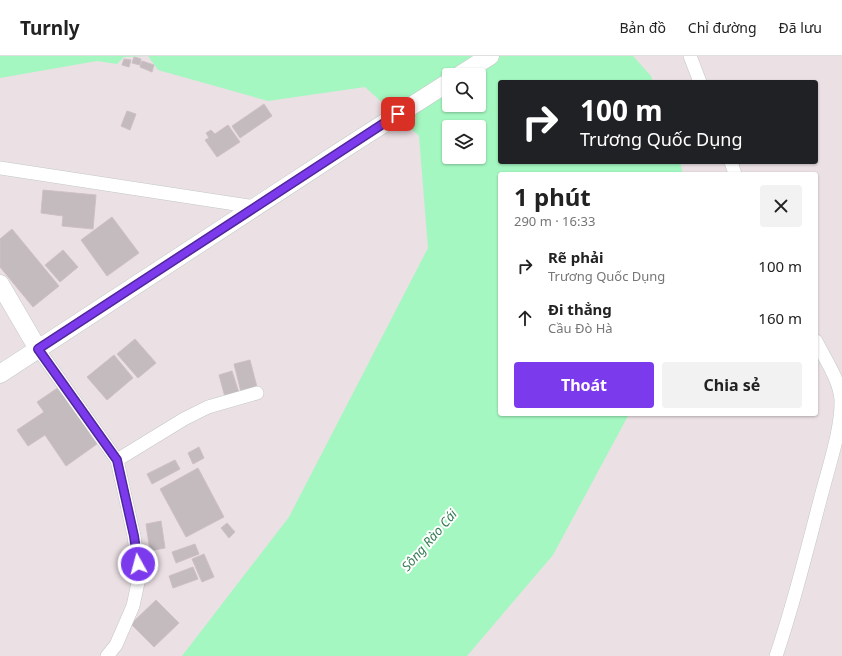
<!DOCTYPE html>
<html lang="vi">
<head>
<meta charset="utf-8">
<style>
  body { margin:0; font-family:"Noto Sans",sans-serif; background:#f2f2f2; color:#222; height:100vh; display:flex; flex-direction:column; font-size:15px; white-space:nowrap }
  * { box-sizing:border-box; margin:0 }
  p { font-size:13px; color:#767676 }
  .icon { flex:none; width:22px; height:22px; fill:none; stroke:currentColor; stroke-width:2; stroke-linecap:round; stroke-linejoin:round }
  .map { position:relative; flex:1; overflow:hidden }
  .drawer { position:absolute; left:498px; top:116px; width:320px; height:244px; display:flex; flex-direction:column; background:#fff; border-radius:4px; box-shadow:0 1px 3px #0004 }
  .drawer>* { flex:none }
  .guide { position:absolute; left:498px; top:24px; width:320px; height:84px; border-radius:4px; box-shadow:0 1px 3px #0004; background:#202124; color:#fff; overflow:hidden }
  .tools { position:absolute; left:442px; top:12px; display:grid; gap:8px }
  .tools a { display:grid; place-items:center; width:44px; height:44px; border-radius:4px; background:#fff; box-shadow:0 1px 3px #0004; font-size:20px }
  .pin { position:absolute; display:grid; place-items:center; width:34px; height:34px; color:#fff; margin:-17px; border-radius:8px; box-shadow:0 2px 6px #0006 }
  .me { position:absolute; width:44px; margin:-22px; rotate:353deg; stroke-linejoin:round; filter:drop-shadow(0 0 3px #0008) }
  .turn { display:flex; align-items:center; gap:14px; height:84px; padding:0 16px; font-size:18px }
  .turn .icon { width:52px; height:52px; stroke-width:2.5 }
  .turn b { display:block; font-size:28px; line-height:34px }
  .round { display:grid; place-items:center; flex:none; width:42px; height:42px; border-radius:4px; background:#f2f2f2 }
  .overview { display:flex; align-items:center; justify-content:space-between; height:68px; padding:0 16px }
  h1 { font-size:24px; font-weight:700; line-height:30px }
  .primary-button { display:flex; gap:8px; margin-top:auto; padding:8px 16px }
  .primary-button a { flex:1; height:46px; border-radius:4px; background:#7c3aed; color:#fff; font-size:16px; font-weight:700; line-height:46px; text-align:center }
  .primary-button a+a { background:#f2f2f2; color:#222 }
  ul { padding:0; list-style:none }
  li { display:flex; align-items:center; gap:12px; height:52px; padding:0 16px }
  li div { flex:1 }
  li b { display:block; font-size:15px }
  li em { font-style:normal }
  header { display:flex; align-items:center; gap:24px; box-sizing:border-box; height:56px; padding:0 20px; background:#fff; border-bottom:1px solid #e0e0e0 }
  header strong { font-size:19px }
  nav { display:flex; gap:22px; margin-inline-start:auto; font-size:14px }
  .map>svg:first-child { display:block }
  .water { fill:#a4f7c0; fill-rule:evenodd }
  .building { fill:#c3bbbe; stroke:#cfbfc6 }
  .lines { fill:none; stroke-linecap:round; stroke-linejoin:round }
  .street-casing { stroke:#c2c8c5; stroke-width:14 }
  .secondary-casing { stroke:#c2cac6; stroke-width:19 }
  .street { stroke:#fff; stroke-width:13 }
  .secondary { stroke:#fff; stroke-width:18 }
  .route-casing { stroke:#51269a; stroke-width:10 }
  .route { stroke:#7c3aed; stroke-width:7 }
  .labels { text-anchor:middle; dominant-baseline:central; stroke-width:4; stroke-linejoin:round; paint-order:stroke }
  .water-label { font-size:13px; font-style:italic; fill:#367d53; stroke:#fff }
</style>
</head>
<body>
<header>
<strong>Turnly</strong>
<nav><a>Bản đồ</a><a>Chỉ đường</a><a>Đã lưu</a></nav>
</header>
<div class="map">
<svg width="842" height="600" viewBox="0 0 842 600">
  <rect width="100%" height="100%" fill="#ebe0e4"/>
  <path class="water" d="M0,0H633L651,20L653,26H500V106H680L683,118H500V358H629L553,499L467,600H182L289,461L428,192L419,80L365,31L268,45L158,14L148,0L124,1L117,8L97,5L0,22ZM449,19H479V49H449ZM449,71H479V101H449Z"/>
  <g class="building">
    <path d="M134,1L141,3L140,9L132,7Z"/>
    <path d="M124,3L131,4L129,11L122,9Z"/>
    <path d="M142,5L154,9L152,16L140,11Z"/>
    <path d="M264,48L272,60L240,82L232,70Z"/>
    <path d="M127,55L136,58L130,74L121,70Z"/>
    <path d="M228,69L240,86L217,101L205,84L209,82L206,77L211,74L215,78Z"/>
    <path d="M43,134L96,139L93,173L62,170L63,160L41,157Z"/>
    <path d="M112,161L139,197L107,220L81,184Z"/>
    <path d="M12,173L59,230L33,251L0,211V183Z"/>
    <path d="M63,194L78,211L60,226L45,209Z"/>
    <path d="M135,283L156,307L138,322L117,298Z"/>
    <path d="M114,299L133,322L107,344L87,321Z"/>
    <path d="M250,304L257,331L241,336L234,308Z"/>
    <path d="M232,315L239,337L225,341L219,319Z"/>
    <path d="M59,331L97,388L66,410L45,379L28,390L17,374L44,356L37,346Z"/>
    <path d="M199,391L204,402L193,408L188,397Z"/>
    <path d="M175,404L180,413L152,428L147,418Z"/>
    <path d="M198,412L224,461L186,481L160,433Z"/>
    <path d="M161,465L165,492L150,495L146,468Z"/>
    <path d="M227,467L235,476L229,482L221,472Z"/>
    <path d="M195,488L199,498L176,507L172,496Z"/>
    <path d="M204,498L214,521L202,526L192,503Z"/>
    <path d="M193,511L198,523L173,532L169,520Z"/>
    <path d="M156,544L179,567L154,591L131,568Z"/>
  </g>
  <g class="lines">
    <g class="street-casing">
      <g id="street">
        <path d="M690,0L700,26"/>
        <path d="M731,106L735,118"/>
        <path d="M0,112L255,151"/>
        <path d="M38,293L117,404L134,480L139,522L133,550L116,589L107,600"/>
        <path d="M117,404L184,363L208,351L257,337"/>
        <path d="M776,600C795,545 808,489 823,433C830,407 842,370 841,343C839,323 825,303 816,285"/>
      </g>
    </g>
    <g class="secondary-casing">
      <g id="secondary">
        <path d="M460,19L490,0"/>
        <path d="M0,228L38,293"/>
        <path d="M0,318L347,91L449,26"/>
      </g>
    </g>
    <use href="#street" class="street"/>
    <use href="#secondary" class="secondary"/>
  </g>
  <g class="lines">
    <g class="route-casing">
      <path id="route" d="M138,508L134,480L117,404L38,293L398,58"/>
    </g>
    <use href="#route" class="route"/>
  </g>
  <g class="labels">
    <g class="water-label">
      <text transform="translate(429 484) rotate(-49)">Sông Rào Cái</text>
    </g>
  </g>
</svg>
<div class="tools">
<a><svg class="icon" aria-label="search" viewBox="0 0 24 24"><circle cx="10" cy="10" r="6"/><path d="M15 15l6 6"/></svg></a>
<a><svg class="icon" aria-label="layers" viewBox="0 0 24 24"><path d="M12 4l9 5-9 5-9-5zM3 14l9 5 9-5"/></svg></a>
</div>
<div class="pin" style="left:398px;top:58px;background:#d93025"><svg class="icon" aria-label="arrive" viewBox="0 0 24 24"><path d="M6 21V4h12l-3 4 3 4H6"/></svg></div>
<svg class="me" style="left:138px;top:508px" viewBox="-20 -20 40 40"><circle r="17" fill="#7c3aed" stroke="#fff" stroke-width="3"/><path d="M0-11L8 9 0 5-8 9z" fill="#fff"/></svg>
<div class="guide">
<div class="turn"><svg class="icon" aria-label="right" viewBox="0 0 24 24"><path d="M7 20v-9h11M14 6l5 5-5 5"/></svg><div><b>100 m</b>Trương Quốc Dụng</div></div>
</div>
<section class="drawer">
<div class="overview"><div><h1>1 phút</h1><p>290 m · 16:33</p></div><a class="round"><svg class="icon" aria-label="close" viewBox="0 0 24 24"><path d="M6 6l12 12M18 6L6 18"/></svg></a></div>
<ul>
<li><svg class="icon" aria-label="right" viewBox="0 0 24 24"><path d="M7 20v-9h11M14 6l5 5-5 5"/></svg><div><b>Rẽ phải</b><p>Trương Quốc Dụng</p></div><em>100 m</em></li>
<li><svg class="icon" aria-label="ahead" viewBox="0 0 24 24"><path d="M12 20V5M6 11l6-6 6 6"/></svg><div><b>Đi thẳng</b><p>Cầu Đò Hà</p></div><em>160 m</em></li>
</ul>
<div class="primary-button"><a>Thoát</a><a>Chia sẻ</a></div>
</section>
</div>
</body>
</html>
